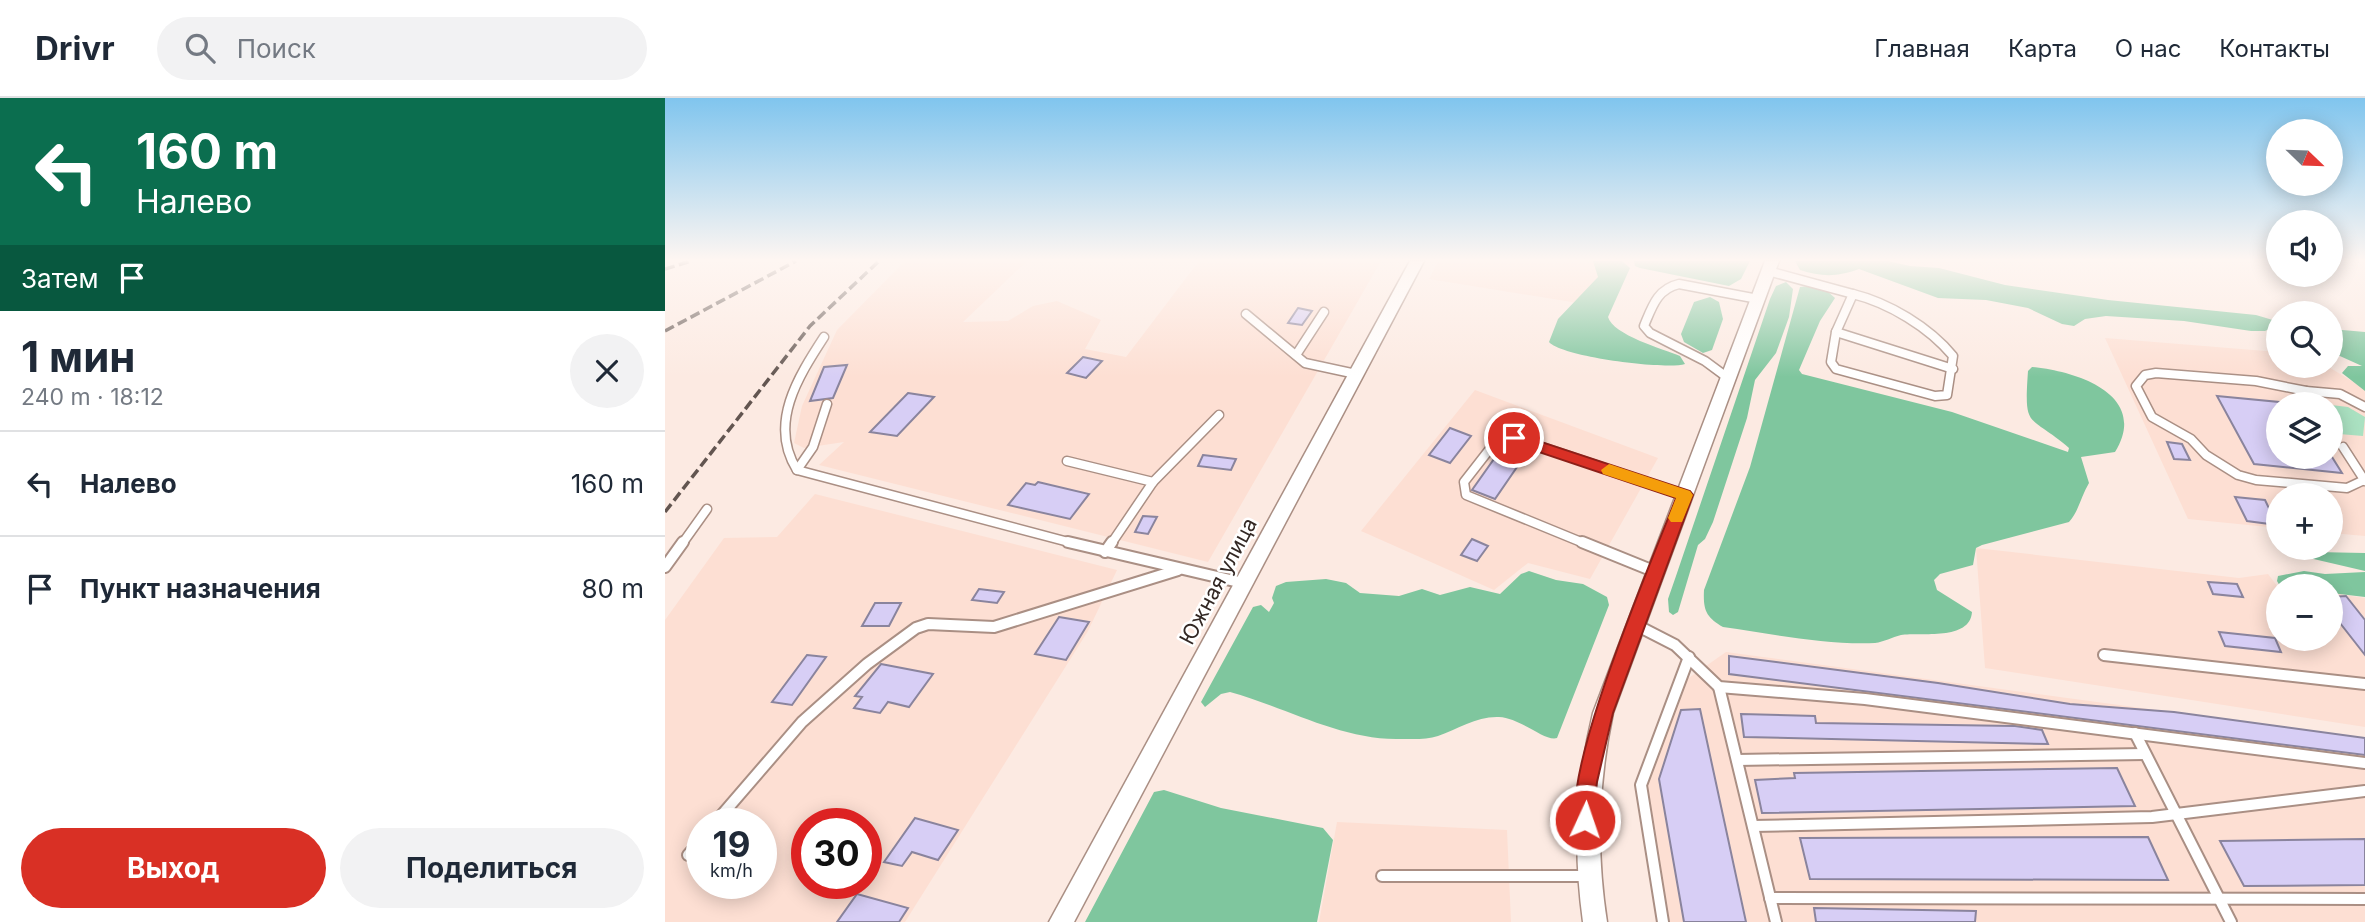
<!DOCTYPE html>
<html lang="ru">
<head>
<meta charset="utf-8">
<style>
  body { margin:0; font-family:Inter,sans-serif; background:#f2f2f3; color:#1f2937; height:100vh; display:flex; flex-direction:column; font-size:26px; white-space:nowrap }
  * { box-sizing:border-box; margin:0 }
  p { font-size:23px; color:#747a83 }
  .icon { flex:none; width:38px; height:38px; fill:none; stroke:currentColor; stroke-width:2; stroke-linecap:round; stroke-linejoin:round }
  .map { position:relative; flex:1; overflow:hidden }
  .drawer { display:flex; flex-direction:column; background:#fff; width:665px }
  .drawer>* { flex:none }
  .hud { background:#0b6e4f; color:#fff; overflow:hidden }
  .needle { width:46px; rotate:113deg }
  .buttons { position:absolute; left:1601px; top:21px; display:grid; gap:14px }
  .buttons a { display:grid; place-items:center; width:77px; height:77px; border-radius:50%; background:#fff; box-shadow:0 4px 18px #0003; font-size:35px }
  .speed { position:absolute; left:21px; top:710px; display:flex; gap:14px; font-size:35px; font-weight:700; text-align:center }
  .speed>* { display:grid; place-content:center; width:91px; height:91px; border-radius:50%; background:#fff; box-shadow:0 4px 18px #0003; line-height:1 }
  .speed small { font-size:18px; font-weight:400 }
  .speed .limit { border:10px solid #d22; background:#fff; color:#111 }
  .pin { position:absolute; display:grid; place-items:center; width:60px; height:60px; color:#fff; margin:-30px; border:4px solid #fff; border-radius:50%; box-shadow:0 2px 7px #0007 }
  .me { position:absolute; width:77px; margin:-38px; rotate:3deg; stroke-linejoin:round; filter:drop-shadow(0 0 5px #0008) }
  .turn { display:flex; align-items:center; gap:24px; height:147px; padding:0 21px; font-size:32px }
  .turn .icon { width:91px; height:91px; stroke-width:2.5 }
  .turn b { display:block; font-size:49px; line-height:60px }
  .then { display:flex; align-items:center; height:66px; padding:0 21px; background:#0003; gap:14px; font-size:26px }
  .round { display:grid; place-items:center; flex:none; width:74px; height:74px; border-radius:37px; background:#f2f2f3 }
  .overview { display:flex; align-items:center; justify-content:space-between; height:119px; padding:0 21px }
  h1 { font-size:42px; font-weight:700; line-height:52px }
  .action { display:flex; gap:14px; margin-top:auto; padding:14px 21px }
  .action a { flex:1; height:80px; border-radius:42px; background:#d93025; color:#fff; font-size:28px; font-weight:700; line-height:80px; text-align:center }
  .action a+a { background:#f2f2f3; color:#1f2937 }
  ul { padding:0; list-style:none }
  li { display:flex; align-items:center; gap:21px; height:105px; padding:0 21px; border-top:2px solid #e0e1e3 }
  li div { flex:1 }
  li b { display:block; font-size:26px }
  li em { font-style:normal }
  header { display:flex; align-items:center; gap:42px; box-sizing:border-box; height:98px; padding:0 35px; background:#fff; border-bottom:2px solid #e0e1e3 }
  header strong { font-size:33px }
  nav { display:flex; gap:38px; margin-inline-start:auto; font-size:24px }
  .search { width:490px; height:63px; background:#f2f2f3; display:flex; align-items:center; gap:18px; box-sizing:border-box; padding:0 24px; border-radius:38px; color:#747a83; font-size:26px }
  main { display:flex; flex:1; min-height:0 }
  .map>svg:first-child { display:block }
  .built { fill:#fddfd3; fill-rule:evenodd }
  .green { fill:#aae1c1 }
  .forest { fill:#7fc69e }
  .building { fill:#d7cef5; stroke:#8a849d; stroke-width:2 }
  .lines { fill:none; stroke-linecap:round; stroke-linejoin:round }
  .service-far1-casing { stroke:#aa8f84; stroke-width:11 }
  .service-casing { stroke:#aa8f84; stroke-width:14 }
  .minor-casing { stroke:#aa8f84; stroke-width:3 }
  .service-far1 { stroke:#fff; stroke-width:8 }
  .service { stroke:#fff; stroke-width:10 }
  .minor { fill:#fff; fill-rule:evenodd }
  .rail { stroke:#625550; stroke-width:3.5; stroke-dasharray:10 4.5; stroke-linecap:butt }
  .route { fill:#d93025; stroke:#8d1f18; stroke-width:2 }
  .slow { fill:#f59e0b }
  .labels { text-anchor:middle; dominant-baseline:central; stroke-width:5; stroke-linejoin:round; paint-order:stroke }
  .street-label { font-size:21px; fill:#332824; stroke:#fff }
</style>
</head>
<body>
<header>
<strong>Drivr</strong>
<div class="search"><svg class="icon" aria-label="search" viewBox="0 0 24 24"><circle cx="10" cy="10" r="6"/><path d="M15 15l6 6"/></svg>Поиск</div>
<nav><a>Главная</a><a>Карта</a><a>О нас</a><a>Контакты</a></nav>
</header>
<main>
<section class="drawer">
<div class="hud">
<div class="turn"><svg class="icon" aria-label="left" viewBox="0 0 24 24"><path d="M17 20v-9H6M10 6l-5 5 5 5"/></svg><div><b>160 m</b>Налево</div></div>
<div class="then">Затем<svg class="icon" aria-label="arrive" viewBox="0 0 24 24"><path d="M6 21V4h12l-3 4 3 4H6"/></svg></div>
</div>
<div class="overview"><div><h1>1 мин</h1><p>240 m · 18:12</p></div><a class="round"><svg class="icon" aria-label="close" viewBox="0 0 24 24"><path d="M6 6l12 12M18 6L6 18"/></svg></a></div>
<ul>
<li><svg class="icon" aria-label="left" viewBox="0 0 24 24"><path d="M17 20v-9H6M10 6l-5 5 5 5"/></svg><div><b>Налево</b></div><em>160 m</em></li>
<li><svg class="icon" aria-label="arrive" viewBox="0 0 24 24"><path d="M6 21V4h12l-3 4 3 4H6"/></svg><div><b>Пункт назначения</b></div><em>80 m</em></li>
</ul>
<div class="action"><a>Выход</a><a>Поделиться</a></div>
</section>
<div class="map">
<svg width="1700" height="824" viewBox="0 0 1700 824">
  <rect width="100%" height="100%" fill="#fceae2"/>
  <g class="built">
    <path d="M240,163H362L298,224L343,223L368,208L392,203L436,222L420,251L461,259L534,163H716L543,464L154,367L179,344L139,350L129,345L137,308L172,232Z"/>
    <path d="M773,163H966L944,210L764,181Z"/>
    <path d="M1440,240L1613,254L1614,268H1662L1700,291V438L1666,435V397H1614L1613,430L1523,421ZM1614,306H1666V359H1614Z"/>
    <path d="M810,292L993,360L925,481L863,465L829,492L696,433Z"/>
    <path d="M150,396L452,472L423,533L240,824H0V522L59,440L112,439ZM37,726H96V786H37ZM142,726H201V786H142Z"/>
    <path d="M1311,450L1574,480L1603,476L1613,489L1614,541H1666V495L1700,500V629L1320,570Z"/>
    <path d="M1061,554L1700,640V824H993L971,686L1008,591Z"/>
    <path d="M672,724L842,732L846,824H654Z"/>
  </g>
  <path class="green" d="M1666,307L1683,309L1700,319L1698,338L1674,336L1666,323Z"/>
  <g class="forest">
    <path d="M928,163H957L965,170L943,219C948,237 998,251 1015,258L1020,266C1001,272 897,259 884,244L893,221L933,179Z"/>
    <path d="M969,163H1085L1076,181L1064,188L975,170L970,168Z"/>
    <path d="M1130,163H1223L1245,168L1274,170L1340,187L1443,202L1591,217L1611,223L1613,227L1600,233H1586L1519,223L1441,218L1420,221L1409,228L1397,226L1363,210L1321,202L1273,200L1194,171C1172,179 1157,179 1135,172Z"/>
    <path d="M1121,184L1128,191L1124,219L1111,255L1090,282L1082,320L1048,424L1040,441L1033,447L1013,514L1008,517L1004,514L1003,501L1011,478L1105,201L1111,188Z"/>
    <path d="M1144,188L1161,192L1170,200L1155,223L1134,272L1137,276L1287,314L1403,354L1404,350C1363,315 1359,333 1363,273L1367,269C1412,273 1485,297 1450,354L1416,359L1424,385C1416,398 1414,413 1404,424L1317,447L1311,450L1308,467L1275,476L1269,482L1272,492L1307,514C1305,543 1256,534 1236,537C1227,539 1219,544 1210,545C1160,547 1108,536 1058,529C1041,519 1038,512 1039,492L1085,369L1135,189Z"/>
    <path d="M1045,199L1054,204L1058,221L1047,252L1038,255L1019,244L1016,236L1029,204Z"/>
    <path d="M1666,231L1700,234V293L1677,275L1683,268H1697L1666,254V244L1677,243L1666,237Z"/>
    <path d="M1649,454L1700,455V473L1640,459L1638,455Z"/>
    <path d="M864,473L891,482L918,486L942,499L944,507L892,640C880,644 856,620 834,619C812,618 793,631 773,638C762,642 747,641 736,641C677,643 620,609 565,594L556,596L540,609L536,604L588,509L596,507L604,514L609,505L607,500L611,488L621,484L661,481L681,485L695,495L734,498L757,491L775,497L805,489L835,496L856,476Z"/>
    <path d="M1639,473L1660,476L1700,474V499L1666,495V488H1615L1612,483L1613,478Z"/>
    <path d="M499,692L556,710L658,730L668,742L652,824H420L489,694Z"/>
  </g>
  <g class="building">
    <path d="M633,210L647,213L637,227L623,225Z"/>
    <path d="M418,259L437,263L421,280L402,275Z"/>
    <path d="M182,267L168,300L145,303L159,269Z"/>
    <path d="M243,295L269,299L232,338L205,334Z"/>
    <path d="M1552,298L1614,304V359H1667L1677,375L1589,366Z"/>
    <path d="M785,330L806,338L785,365L764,357Z"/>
    <path d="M1502,344L1517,346L1525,362L1509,361Z"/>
    <path d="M538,357L571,361L566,372L533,368Z"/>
    <path d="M829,361L852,369L830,401L807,392Z"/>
    <path d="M373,384L424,396L405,421L343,407L361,385L370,387Z"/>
    <path d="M1570,399L1600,402L1612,427L1582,423Z"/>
    <path d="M478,418L492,419L483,436L470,434Z"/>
    <path d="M807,441L823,448L812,463L796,457Z"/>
    <path d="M1543,484L1572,486L1578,499L1548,496Z"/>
    <path d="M314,491L339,494L332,505L307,502Z"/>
    <path d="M1681,498L1700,522V557L1671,520H1666V499Z"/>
    <path d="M210,505H236L224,528H197Z"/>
    <path d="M394,519L424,524L401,562L370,556Z"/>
    <path d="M1554,534L1610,540L1616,554L1560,548Z"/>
    <path d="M142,557L161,559L127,607L107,604Z"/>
    <path d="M1064,558L1273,585L1405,606L1509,614L1700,640V657L1064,576Z"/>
    <path d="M216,566L268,576L244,609L223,604L215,615L189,610L197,599L190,598Z"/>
    <path d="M1035,611L1081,824H1019L994,681L1016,612Z"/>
    <path d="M1076,616L1150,618L1151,625L1350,628L1377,632L1383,646L1079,639Z"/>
    <path d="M1452,670L1470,708L1097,715L1090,682L1130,680L1129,675Z"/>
    <path d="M250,720L293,732L273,762L247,754L237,768L219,764Z"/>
    <path d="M1483,739L1503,782L1145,781L1135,740Z"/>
    <path d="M1700,741V787L1579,788L1555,743Z"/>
    <path d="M192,796L243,810L234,824H172Z"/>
    <path d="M1149,810L1311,813L1310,824H1151Z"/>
  </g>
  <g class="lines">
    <g class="service-far1-casing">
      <g id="service-far1">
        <path d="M1103,173L1188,196"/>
        <path d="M1188,196C1224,205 1264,229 1288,258L1282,297L1270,298L1171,271L1166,264L1171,234Z"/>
        <path d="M581,216L640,265L691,276"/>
        <path d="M1171,234L1288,271"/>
        <path d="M159,239C133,279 103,326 132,372L411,446"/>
        <path d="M631,257L659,214"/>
        <path d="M1063,280L1040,263L985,235L979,228C987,209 992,191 1014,186L1093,201"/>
        <path d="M1641,293L1591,283L1491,275L1480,277L1471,288L1487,319L1526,341L1541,357L1573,377L1591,382L1682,390L1699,382"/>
        <path d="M1650,306L1641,293L1675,296L1700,309"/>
        <path d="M1678,349L1700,383"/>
        <path d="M402,363L488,384"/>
        <path d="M132,372L148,349L162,306"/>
        <path d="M17,446L42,411"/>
        <path d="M446,446L488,384L554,317"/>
        <path d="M921,446L801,397L799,384L831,343L850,340L1020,397"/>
      </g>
    </g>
    <g class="service-casing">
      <g id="service">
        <path d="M403,444L578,485"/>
        <path d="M917,444L991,474"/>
        <path d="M440,454L447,444"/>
        <path d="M0,469L18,444"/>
        <path d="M971,527L1010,547L1054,589L1200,601L1700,665"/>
        <path d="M1439,557L1700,586"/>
        <path d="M1054,589L1111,824"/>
        <path d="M1470,635L1566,824"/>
        <path d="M1072,662L1480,656"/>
        <path d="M49,726L137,624L202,566L251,530L263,526L329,529L513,472"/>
        <path d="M1088,728L1487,719L1700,693"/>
        <path d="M23,757L37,741"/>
        <path d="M717,778H923"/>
        <path d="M1105,800L1700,801"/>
        <path d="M998,824L976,687L1024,559"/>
      </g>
    </g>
    <g class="minor-casing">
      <g id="minor">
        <path d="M745,163H759L409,824H384Z"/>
        <path d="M1100,163H1114L948,615C933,686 931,752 942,824H918C908,752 911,686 928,615Z"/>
      </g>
    </g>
    <use href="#service-far1" class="service-far1"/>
    <use href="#service" class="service"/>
    <use href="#minor" class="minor"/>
    <g class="rail">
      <path d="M0,171L26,163"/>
      <path d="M0,233L131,163"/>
      <path d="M0,414L145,228L214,163"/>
    </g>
  </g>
  <linearGradient id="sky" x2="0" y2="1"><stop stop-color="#80c5ee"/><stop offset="0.58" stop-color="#fef6f2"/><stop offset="1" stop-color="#fef6f2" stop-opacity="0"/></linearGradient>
  <rect width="1700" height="279" fill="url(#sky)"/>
  <path class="route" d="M849,335L1025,393L1028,397L948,615L932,684L927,730L920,732L913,730C892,681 989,458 1011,400L844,344V337Z"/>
  <path class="slow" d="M944,366L1025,393L1028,397L1017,424H1006L1003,420L1011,400L938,376L936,372Z"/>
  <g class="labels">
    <g class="street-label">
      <text transform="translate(553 483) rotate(-62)">Южная улица</text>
    </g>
  </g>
</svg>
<div class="buttons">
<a><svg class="needle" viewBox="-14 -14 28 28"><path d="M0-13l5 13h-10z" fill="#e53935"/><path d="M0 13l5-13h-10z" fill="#747a83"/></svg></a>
<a><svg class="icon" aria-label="sound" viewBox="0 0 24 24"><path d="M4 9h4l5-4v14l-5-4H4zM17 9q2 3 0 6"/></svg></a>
<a><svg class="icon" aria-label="search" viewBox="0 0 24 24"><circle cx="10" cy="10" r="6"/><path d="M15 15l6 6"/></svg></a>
<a><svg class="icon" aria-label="layers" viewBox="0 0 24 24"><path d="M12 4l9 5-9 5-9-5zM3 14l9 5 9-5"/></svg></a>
<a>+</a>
<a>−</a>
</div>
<div class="speed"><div>19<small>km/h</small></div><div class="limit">30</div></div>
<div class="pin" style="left:849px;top:340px;background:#d93025"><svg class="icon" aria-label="arrive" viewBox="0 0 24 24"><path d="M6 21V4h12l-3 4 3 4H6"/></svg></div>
<svg class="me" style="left:920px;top:722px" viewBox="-20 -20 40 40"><circle r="17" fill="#d93025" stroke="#fff" stroke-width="3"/><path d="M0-11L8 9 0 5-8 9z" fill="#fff"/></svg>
</div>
</main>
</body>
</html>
